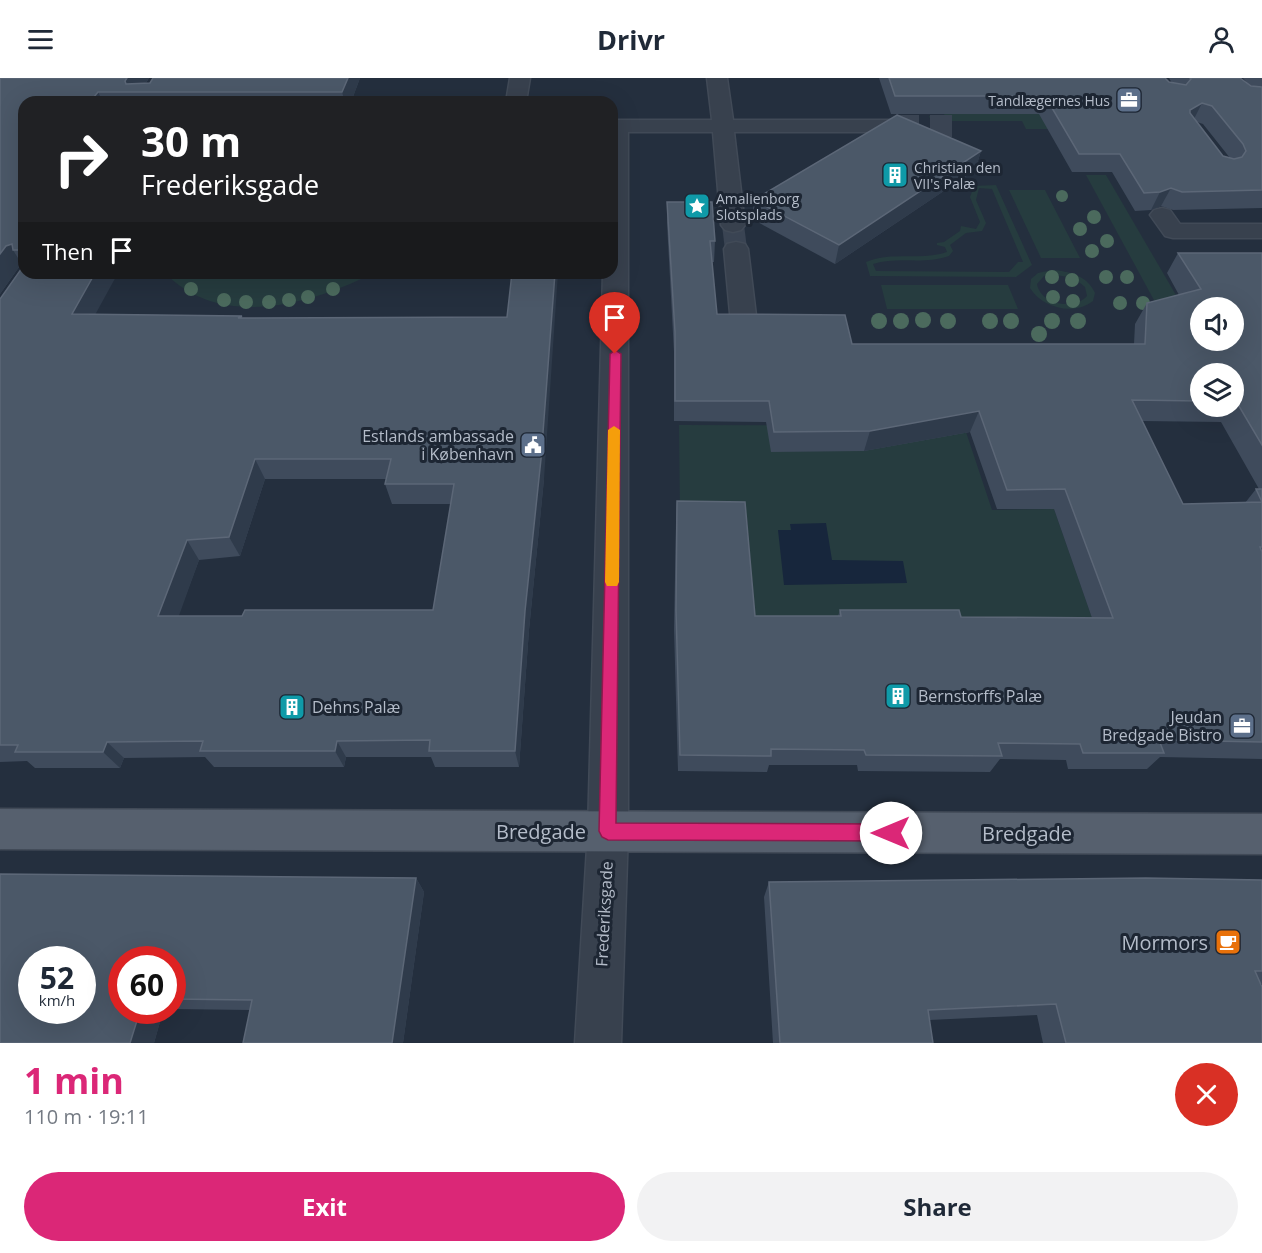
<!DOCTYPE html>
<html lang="en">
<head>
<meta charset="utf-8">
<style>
  body { margin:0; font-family:"Open Sans",sans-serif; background:#f2f2f3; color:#1f2937; height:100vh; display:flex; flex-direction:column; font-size:22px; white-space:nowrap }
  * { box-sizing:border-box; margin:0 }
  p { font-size:20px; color:#747a83 }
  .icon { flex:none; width:33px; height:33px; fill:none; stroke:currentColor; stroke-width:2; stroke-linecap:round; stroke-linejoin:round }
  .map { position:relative; height:965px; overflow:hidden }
  .side { display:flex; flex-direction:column; background:#fff; flex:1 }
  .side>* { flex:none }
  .top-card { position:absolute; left:18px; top:18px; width:600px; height:183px; border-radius:18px; box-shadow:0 6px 24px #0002; background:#202124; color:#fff; overflow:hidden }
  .controls { position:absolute; left:1190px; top:219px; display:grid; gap:12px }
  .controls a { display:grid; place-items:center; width:54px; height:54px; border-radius:50%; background:#fff; box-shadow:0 6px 24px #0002; font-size:30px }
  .speed { position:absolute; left:18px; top:868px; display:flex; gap:12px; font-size:30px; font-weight:700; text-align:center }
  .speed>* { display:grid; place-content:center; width:78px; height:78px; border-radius:50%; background:#fff; box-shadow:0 6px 24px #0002; line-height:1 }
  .speed small { font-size:15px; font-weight:400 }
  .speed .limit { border:9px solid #d22; background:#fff; color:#111 }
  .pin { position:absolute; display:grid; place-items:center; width:51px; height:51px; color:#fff; margin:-62px -26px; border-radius:50% 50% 50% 0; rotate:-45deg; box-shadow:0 0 6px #0007 }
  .pin .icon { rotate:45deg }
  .me { position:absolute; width:66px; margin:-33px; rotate:270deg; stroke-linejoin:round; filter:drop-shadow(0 0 4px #0008) }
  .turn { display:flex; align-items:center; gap:21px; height:126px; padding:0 24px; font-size:27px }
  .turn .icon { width:78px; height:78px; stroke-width:2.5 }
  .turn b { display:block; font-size:42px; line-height:51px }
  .then { display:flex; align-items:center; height:57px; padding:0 24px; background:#0003; gap:12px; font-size:22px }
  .round { display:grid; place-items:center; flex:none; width:63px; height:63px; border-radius:32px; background:#f2f2f3 }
  .headline { display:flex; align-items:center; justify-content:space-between; height:102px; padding:0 24px }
  h1 { font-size:36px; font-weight:700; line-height:45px; color:#db2777 }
  .button { display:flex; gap:12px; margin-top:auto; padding:12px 24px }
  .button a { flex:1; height:69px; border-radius:36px; background:#db2777; color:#fff; font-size:24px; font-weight:700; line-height:69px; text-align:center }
  .button a+a { background:#f2f2f3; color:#1f2937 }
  header { display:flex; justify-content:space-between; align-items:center; height:78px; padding:0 24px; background:#fff; font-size:27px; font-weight:700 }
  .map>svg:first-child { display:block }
  .green { fill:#263c3f; fill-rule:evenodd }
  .water { fill:#17263c }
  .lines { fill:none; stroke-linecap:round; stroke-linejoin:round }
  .minor-tunnel { stroke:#3a4453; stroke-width:22; stroke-dasharray:22 11; stroke-linecap:butt }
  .minor-casing { stroke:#414a57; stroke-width:3 }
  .major-casing { stroke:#414a57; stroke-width:3 }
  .minor { fill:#38414e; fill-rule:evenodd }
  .major { fill:#56606e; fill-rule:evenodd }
  .tree { fill:#4b6a5d }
  .wall { fill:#3f4b5c; fill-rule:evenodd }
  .shaded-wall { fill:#2f3b4b }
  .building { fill:#4b5868; stroke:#5c6777; stroke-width:1.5; fill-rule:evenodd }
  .route { fill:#db2777; stroke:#8e194d; stroke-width:1.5 }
  .slow { fill:#f59e0b }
  .labels { text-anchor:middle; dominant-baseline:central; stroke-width:6; stroke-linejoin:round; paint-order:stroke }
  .far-poi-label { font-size:14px; fill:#b4bcc9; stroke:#1d2633; text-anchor:start }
  .poi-label { font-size:16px; fill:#b4bcc9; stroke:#1d2633; text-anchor:end }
  .street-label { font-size:16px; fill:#b4bcc9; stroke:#1d2633 }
  .near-street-label { font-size:20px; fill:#b4bcc9; stroke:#1d2633 }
  .near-poi-label { font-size:20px; fill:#b4bcc9; stroke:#1d2633; text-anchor:end }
</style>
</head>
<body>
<header><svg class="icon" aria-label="menu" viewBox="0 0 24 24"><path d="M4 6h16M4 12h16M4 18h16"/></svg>Drivr<svg class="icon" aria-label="person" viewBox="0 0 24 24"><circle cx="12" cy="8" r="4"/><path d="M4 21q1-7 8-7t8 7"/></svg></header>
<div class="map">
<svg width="1262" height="965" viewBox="0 0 1262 965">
  <rect width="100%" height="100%" fill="#242f3e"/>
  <g class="green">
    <path d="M944,36H1040L1048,51H1026L1022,43H931L929,38H945Z"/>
    <path d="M1086,97H1106L1180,224H1155Z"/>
    <path d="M996,107L1032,187L1016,199L870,198L866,184C892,173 920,183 947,174L945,169L937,167V165L944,164L960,153L961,148L976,151L980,144L970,119L974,108ZM979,110L992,111L1023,184H1018L1009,194L876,193L873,186C898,178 924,187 949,178L953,173L950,167L966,155L982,153L986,145L976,122Z"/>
    <path d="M1009,112H1045L1080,180H1041Z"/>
    <path d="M1052,192C1069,193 1088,198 1095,215L1093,223C1074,238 1042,230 1030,210L1031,201L1038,195ZM1050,196L1074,200L1085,209L1087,218C1074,233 1040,226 1037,206L1044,198Z"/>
    <path d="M165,195H355L361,201C301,229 217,249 165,195Z"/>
    <path d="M881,207H1008L1018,231H887Z"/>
    <path d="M679,347L964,348L992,432L1054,431L1097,554L756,549L747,441L680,440Z"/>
  </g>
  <path class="water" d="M826,445L832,482L903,483L907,505L784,507L778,452H791L790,446Z"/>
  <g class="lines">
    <g class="minor-tunnel">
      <path d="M897,48H955"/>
      <path d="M733,147L736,171"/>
    </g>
    <g class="minor-casing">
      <g id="minor">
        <path d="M510,0H530L526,24H506Z"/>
        <path d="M707,0H727L733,42H897L904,44L907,48L904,52L897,54H734L745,147L741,152L733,154L725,152L721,147L713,54H628V753L621,965H575L588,753L603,195H612V42H712Z"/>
        <path d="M1162,130L1170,132L1180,146H1262V160H1173L1165,158L1150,137L1154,132Z"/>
        <path d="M736,164L745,166L748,171L757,246L753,252L744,254L735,252L731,246L724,171L727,166Z"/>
      </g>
    </g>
    <g class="major-casing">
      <path id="major" d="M0,731L1262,736V776L0,771Z"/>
    </g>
    <use href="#minor" class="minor"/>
    <use href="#major" class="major"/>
  </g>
  <g class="tree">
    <circle cx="1062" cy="118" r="6"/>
    <circle cx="1094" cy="139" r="7"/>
    <circle cx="1080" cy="151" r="7"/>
    <circle cx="1107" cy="163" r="7"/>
    <circle cx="1092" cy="173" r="7"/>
    <circle cx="1052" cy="199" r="7"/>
    <circle cx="1106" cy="199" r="7"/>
    <circle cx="1127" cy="199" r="7"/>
    <circle cx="1072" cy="202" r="7"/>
    <circle cx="191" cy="211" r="7"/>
    <circle cx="333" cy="211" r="7"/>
    <circle cx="308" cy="219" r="7"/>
    <circle cx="1053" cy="219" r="7"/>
    <circle cx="224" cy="222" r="7"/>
    <circle cx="289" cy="222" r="7"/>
    <circle cx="1073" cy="223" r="7"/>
    <circle cx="246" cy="224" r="7"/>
    <circle cx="269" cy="224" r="7"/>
    <circle cx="1120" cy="225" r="7"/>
    <circle cx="1143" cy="225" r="7"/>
    <circle cx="923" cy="242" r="8"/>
    <circle cx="879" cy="243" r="8"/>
    <circle cx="901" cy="243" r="8"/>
    <circle cx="948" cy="243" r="8"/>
    <circle cx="990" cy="243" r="8"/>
    <circle cx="1011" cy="243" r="8"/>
    <circle cx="1052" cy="243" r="8"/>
    <circle cx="1078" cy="243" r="8"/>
    <circle cx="1039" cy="256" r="8"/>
  </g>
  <g class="wall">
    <path d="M0,0H149L146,5H150L153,0H360L351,24H24V195L96,236L242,238V240L544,401L529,552L519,689H435L431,679H346L344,689H214L205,679L124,680L120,690H35L27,683L0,684V221L23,188L19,189L0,216ZM265,401H386L385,406L392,426H451L433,532L242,538H178L199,482L240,478Z"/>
    <path d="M879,0H1165L1169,4L1172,5L1169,0H1240L1248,6L1243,0H1262V130L1173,132L1161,128L1151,132L1135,133L1112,94H1072L1039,36H891ZM1197,44L1203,46L1230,80L1223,78Z"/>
    <path d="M981,73L975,92L835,186L752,141L754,122Z"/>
    <path d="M667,124L715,163L714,184H712L717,236L852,266H1134L1135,246L1147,225L1179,217L1167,195L1178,175H1262V681L1160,679L1147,691H1068L1066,682L1000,681L990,694L858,693L857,687H769L767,694L678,693L674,551L676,443L677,423L755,538H838L840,532L961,539L1092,540L1054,431H997L970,354L864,373L771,374L766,344L674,343V274L667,145ZM1200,296H1233V328H1200ZM1142,343L1221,344L1259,411H1256L1245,425L1183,426Z"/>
    <path d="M0,796L416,800L424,814L403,965H243L250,932L172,931V882H122V933H163L154,965H0ZM32,882H82V933H32Z"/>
    <path d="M1262,802V906H1261L1262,965H1043L1037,937L929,942L933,965H773L764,819L769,804Z"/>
  </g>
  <g class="shaded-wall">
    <path d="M127,0H149L140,14L126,6L125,3Z"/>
    <path d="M348,0H360L351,24H345L342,14Z"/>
    <path d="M98,14L103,24H90Z"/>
    <path d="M1202,25L1193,43L1181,49L1190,32Z"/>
    <path d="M981,73L975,92L835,186L839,167Z"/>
    <path d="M1171,110L1161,128L1151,132L1160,114Z"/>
    <path d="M12,166L13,172L23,188L19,189L0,216V176L6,168Z"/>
    <path d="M95,195H118L84,257L72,236Z"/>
    <path d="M555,195H558L544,401L529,552L519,689L515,673L525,533Z"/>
    <path d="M979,333L970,354L864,373L870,353Z"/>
    <path d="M255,381L265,401L240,478L229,459Z"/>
    <path d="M187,462L199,482L172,557L158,538Z"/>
    <path d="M337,663L346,679L344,689L335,673Z"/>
    <path d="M107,664L124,680L120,690L103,674Z"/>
    <path d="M416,800L424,814L403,965H392Z"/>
    <path d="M140,933H163L154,965H130Z"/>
  </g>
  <g class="building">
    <path d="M0,0H127L125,3L126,6L150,5L153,0H348L342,14H98L90,24H24V172H13L12,166L6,168L0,176Z"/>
    <path d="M889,0H1165L1169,4L1186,7L1191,1L1190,0H1240L1251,8L1262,9V112L1182,114L1171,110L1160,114L1144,115L1120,76H1079L1045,18H895ZM1202,25L1212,28L1243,66L1246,73L1242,79L1234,81L1223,78L1190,35V32Z"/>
    <path d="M897,37L981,73L839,167L754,122Z"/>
    <path d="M667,124H712L715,163H710L717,236L845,237L852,266H1145L1147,225L1201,211L1178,175H1262V367L1236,323H1233V296H1200V323L1132,322L1183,426L1262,424L1256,411H1262V469H1260L1262,474V664L1159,662L1164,675H1083L1080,666L998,665L1002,678L866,677L864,672L771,671V678L680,677L676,532L677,423L745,424L755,538H841L840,532H959L961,539L1113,540L1065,411L1007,412L979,333L870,353L774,354L769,323H675V254ZM1200,230H1233V262H1200Z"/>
    <path d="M24,187V195H95L72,236L242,238L238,240L507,239L512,195H555L541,381L525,533L515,673H429L430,662L337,663L335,673H200L203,663L107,664L103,674H15L18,667H0V221ZM255,381H391L385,406H454L433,532H245L242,538H158L187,462L229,459Z"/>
    <path d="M0,796L416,800L392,965H243L252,922L172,921V882H122V933H140L130,965H0ZM32,882H82V933H32Z"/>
    <path d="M1146,800L1262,802V893H1255L1262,909V965H1066L1056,926L928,932L933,965H780L769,804Z"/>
  </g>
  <path class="route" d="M615,272L621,276L616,745L891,746L897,749L899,755L897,760L891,763L608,762L602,759L599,753L610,276Z"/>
  <path class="slow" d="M614,348L620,352L619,504L617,508H607L605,504L608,352Z"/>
  <defs>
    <g id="office-square" transform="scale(1.35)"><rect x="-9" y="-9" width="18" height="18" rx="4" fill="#5c6f8a" stroke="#1d2633"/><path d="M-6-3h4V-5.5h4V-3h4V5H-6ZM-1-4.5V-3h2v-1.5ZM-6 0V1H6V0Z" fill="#fff"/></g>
    <g id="building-square" transform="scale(1.35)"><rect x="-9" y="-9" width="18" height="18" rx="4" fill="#0f9aa8" stroke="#1d2633"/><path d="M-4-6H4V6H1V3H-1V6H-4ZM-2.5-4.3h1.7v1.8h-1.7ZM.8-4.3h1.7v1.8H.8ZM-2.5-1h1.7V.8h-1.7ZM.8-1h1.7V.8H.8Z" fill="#fff"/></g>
    <g id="sight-square" transform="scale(1.35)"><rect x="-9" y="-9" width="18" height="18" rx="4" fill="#0f9aa8" stroke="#1d2633"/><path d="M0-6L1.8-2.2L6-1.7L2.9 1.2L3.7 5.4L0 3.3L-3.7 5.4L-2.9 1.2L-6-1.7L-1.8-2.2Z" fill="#fff"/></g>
    <g id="civic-square" transform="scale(1.35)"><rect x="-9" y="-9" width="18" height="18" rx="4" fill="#5c6f8a" stroke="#1d2633"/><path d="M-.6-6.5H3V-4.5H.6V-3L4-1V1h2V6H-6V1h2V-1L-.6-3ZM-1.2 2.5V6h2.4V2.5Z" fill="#fff"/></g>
    <g id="cafe-square" transform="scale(1.35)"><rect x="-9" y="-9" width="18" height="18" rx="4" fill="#e8710a" stroke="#1d2633"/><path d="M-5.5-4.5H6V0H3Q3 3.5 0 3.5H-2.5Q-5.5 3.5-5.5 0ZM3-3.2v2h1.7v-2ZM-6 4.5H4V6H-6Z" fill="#fff"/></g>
  </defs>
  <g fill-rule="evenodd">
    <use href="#office-square" x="1129" y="22"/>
    <use href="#building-square" x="895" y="97"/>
    <use href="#sight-square" x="697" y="128"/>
    <use href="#civic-square" x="533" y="367"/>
    <use href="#building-square" x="898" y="618"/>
    <use href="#building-square" x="292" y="629"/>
    <use href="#office-square" x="1242" y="648"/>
    <use href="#cafe-square" x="1228" y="864"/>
  </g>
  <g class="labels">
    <g class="far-poi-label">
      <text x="1110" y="22" text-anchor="end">Tandlægernes Hus</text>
      <text x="914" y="89">Christian den<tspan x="914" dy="16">VII's Palæ</tspan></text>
      <text x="716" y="120">Amalienborg<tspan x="716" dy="16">Slotsplads</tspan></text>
    </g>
    <g class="poi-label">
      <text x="514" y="358">Estlands ambassade<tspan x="514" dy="18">i København</tspan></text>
      <text x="918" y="618" text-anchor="start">Bernstorffs Palæ</text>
      <text x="312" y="629" text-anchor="start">Dehns Palæ</text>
      <text x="1222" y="639">Jeudan<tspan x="1222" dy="18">Bredgade Bistro</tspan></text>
    </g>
    <g class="street-label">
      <text transform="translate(604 836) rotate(-87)">Frederiksgade</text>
    </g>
    <g class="near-street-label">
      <text x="541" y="753">Bredgade</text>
      <text x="1027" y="755">Bredgade</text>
    </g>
    <g class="near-poi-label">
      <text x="1208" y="864">Mormors</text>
    </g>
  </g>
</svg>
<div class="controls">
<a><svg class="icon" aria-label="sound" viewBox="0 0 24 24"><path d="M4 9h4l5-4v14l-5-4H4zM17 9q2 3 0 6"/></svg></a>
<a><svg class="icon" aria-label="layers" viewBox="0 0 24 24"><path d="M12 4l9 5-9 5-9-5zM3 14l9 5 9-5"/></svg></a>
</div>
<div class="speed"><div>52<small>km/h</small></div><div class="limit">60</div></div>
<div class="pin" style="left:615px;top:276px;background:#d93025"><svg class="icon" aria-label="arrive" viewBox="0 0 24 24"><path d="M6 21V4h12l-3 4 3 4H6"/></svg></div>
<svg class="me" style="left:891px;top:755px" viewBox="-20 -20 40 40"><circle r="19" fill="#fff"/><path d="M0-13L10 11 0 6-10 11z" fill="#db2777"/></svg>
<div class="top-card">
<div class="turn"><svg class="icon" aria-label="right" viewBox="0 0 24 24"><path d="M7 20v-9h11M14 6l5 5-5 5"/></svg><div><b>30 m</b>Frederiksgade</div></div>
<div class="then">Then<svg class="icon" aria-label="arrive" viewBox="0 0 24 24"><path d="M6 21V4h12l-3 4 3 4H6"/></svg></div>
</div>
</div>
<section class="side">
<div class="headline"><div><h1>1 min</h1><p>110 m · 19:11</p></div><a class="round" style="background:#d93025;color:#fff"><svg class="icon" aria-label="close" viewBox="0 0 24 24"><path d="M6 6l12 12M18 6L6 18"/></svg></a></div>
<div class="button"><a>Exit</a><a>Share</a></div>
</section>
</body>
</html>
